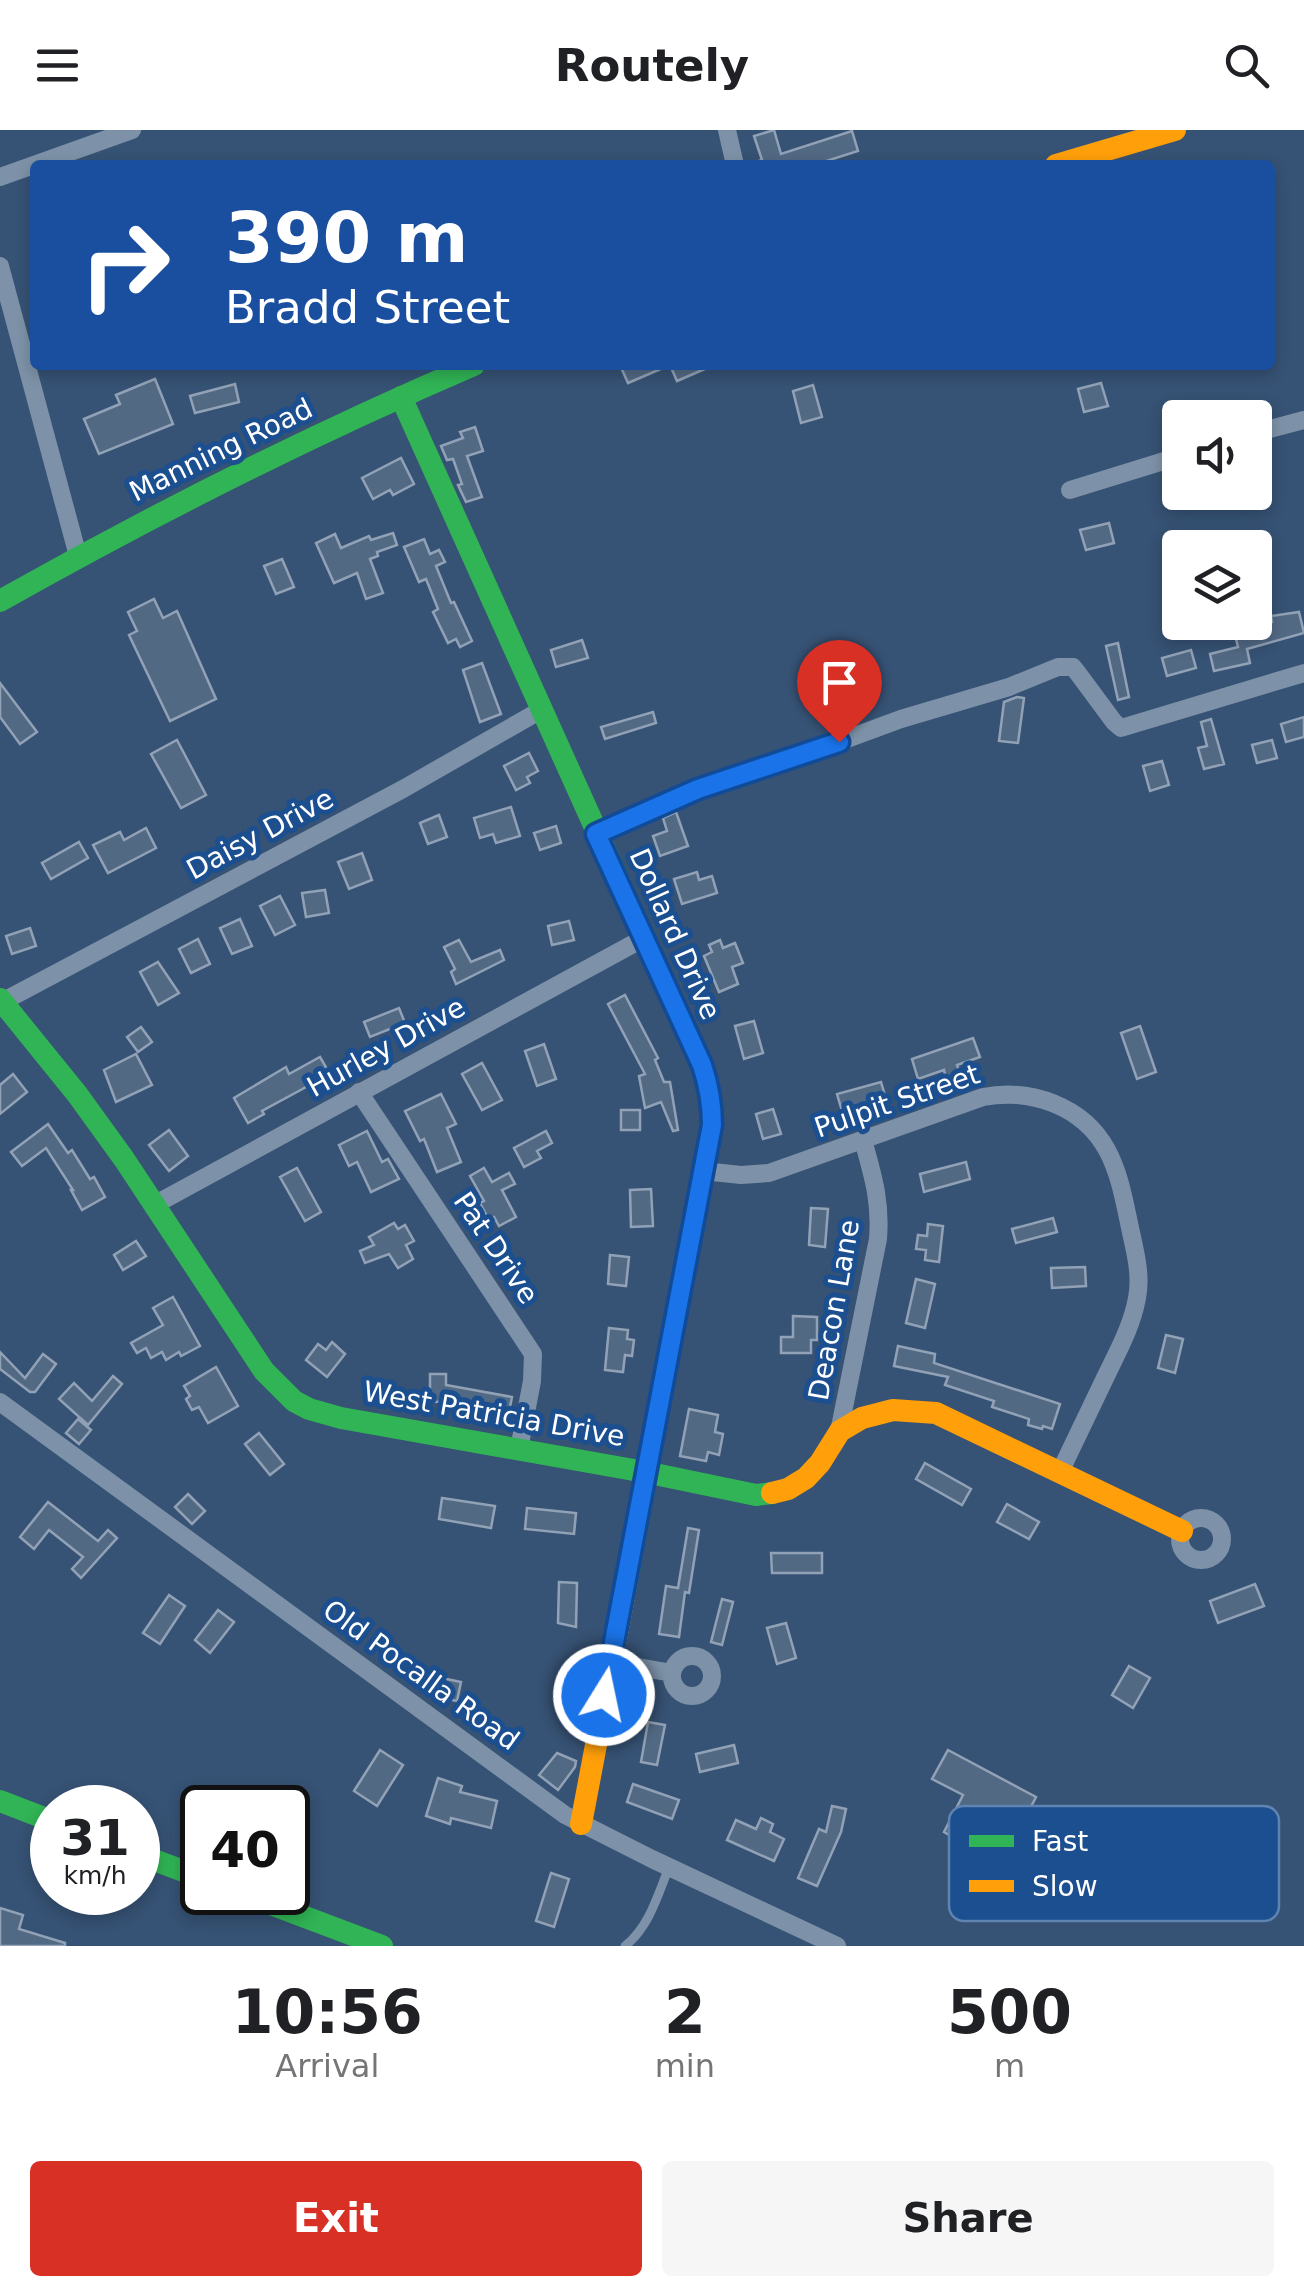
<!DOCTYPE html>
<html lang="en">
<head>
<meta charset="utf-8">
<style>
  body { margin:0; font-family:"DejaVu Sans",sans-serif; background:#f6f6f6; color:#202124; height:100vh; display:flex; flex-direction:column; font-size:38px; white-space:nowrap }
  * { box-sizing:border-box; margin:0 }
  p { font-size:32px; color:#757577 }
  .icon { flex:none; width:55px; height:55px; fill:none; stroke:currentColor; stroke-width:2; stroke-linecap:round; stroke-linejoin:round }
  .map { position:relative; height:1816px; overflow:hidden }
  .panel { display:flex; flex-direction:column; background:#fff; flex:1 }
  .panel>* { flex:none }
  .top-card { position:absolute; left:30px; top:30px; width:1245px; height:210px; border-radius:10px; box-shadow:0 5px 15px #0003; background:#1a4fa0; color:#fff; overflow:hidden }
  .controls { position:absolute; left:1162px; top:270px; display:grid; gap:20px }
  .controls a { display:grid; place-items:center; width:110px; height:110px; border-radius:10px; background:#fff; box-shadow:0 5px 15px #0003; font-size:50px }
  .speed { position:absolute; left:30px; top:1655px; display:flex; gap:20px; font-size:50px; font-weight:700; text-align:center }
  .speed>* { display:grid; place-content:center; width:130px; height:130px; border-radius:50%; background:#fff; box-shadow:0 5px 15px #0003; line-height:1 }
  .speed small { font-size:25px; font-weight:400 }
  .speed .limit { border:5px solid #111; border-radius:15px; background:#fff; color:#111 }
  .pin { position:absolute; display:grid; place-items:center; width:85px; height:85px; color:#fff; margin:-102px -42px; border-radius:50% 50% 50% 0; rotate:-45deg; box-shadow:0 0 10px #0007 }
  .pin .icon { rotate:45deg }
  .me { position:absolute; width:110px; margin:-55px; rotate:10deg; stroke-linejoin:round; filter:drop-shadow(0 0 8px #0008) }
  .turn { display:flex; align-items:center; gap:35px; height:210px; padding:0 30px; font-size:45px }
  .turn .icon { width:130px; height:130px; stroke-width:2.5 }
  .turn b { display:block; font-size:70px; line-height:85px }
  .eta { display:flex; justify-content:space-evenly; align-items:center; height:170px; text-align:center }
  .eta b { font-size:60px; font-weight:700; line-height:70px }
  .primary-button { display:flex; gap:20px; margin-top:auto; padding:20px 30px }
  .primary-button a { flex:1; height:115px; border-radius:10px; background:#d93025; color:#fff; font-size:40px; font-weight:700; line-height:115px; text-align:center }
  .primary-button a+a { background:#f6f6f6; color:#202124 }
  header { display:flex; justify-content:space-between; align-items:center; height:130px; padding:0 30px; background:#fff; font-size:45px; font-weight:700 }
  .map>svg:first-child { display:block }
  .building { fill:#526984; stroke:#92a2b6; stroke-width:2.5 }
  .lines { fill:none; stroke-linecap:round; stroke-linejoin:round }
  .lane { stroke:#7d92a8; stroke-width:9 }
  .street { stroke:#7d92a8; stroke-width:18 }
  .fast { stroke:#30b455; stroke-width:22 }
  .slow { stroke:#ff9f0a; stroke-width:22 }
  .route-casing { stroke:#114b97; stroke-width:25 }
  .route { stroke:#1a73e8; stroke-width:18 }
  .labels { text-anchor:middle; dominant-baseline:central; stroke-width:10; stroke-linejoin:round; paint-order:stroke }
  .street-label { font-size:28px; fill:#fff; stroke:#1b4f8f }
  .key { fill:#1b4f8f; stroke:#5f84b1; stroke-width:2.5 }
  .key-label { font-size:28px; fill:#fff }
</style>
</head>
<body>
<header><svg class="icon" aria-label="menu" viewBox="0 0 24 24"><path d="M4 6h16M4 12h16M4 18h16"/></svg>Routely<svg class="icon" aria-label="search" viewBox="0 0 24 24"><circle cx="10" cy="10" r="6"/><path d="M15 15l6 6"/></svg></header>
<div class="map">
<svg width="1304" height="1816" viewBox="0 0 1304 1816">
  <rect width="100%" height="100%" fill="#365274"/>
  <g class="building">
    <path d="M774,0L781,24L852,1L858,21L814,35H756L755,32L762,30L754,6Z"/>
    <path d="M620,235H714L677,251L670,235L628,253Z"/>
    <path d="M155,249L173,294L99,324L84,289L120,274L116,265Z"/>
    <path d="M1101,253L1108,276L1084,282L1078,259Z"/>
    <path d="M235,254L239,272L195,283L190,266Z"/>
    <path d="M813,255L822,287L801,293L793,261Z"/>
    <path d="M475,297L483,321L467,326L482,367L466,372L458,355L462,354L453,329L447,330L441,316L463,308L460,302Z"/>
    <path d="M401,328L414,354L393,365L390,360L373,369L362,348Z"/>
    <path d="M1109,393L1114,413L1086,420L1080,400Z"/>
    <path d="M393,403L397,415L377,422L378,426L370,429L383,463L366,469L357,443L334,453L316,413L335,404L341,418L369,406L371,410Z"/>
    <path d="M424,409L430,424L439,420L445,432L436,436L451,473L454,472L472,511L460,517L456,509L448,513L433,482L438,479L426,449L419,452L404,417Z"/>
    <path d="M282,429L294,457L276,464L264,436Z"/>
    <path d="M154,469L163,488L177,481L216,569L170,591L129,505L137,501L128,482Z"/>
    <path d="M1299,482L1304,503L1247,519L1250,533L1214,541L1210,524L1238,517L1236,509L1262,503L1260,495L1272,492L1271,486Z"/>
    <path d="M582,510L588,528L556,537L551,520Z"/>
    <path d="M1118,513L1129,567L1118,570L1106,516Z"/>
    <path d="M1191,520L1196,538L1167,546L1162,528Z"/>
    <path d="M482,533L501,584L480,592L463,540Z"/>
    <path d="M0,553L37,602L20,614L0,587Z"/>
    <path d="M1017,567L1024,568L1018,613L999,611L1004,572Z"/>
    <path d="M653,582L656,593L605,609L601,597Z"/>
    <path d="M1304,587V607L1286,612L1281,594Z"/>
    <path d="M1211,589L1224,634L1204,639L1198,618L1207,616L1201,592Z"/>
    <path d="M177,610L206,665L181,678L151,624Z"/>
    <path d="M1272,610L1277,628L1257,633L1252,615Z"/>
    <path d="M529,623L538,641L527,647L530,653L516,660L504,636Z"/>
    <path d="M1162,631L1169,655L1150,661L1143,636Z"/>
    <path d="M511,677L520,706L496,713L493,704L480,708L474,688Z"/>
    <path d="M676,682L688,716L660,726L653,706L667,701L663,688Z"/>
    <path d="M439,685L447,707L428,714L420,693Z"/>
    <path d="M556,696L561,713L540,720L534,703Z"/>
    <path d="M146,698L156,718L108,743L93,715L120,702L124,710Z"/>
    <path d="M79,712L88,728L51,749L42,733Z"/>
    <path d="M362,723L372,750L349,759L338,732Z"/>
    <path d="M697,742L699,750L712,746L717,763L682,774L674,749Z"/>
    <path d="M325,760L329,783L306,787L302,763Z"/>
    <path d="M280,766L295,795L275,805L260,776Z"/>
    <path d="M240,789L252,816L232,824L220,798Z"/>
    <path d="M569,791L574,810L552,815L548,796Z"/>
    <path d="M30,798L36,816L12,824L6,806Z"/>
    <path d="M198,809L210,834L191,843L179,819Z"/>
    <path d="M459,810L471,832L500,820L504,830L456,854L451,842L455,839L444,817Z"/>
    <path d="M720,810L723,818L735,813L743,833L732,837L738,854L719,862L704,826L712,822L709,815Z"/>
    <path d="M158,832L179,863L158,875L140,842Z"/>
    <path d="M625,865L658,928L655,930L664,952H670L678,1000L673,1001L661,972L645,978L639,946L645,944L608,874Z"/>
    <path d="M399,878L405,893L370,907L364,892Z"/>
    <path d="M754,891L763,923L744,929L735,896Z"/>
    <path d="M1140,896L1156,942L1137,949L1121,903Z"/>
    <path d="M141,897L152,912L138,922L127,907Z"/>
    <path d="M973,908L980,927L957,935L960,944L946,949L944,940L918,949L912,929Z"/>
    <path d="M544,914L556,949L537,956L525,921Z"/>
    <path d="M136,924L152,955L116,972L104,940Z"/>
    <path d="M320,927L330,944L262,981L264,984L248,993L234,968L286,937L289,944Z"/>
    <path d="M482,933L502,970L482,980L462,944Z"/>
    <path d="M13,944L27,962L0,984V955Z"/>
    <path d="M881,952L886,969L842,981L837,964Z"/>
    <path d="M441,964L456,994L447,998L461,1032L437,1042L424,1009L420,1011L405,981Z"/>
    <path d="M773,979L781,1004L763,1009L756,984Z"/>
    <rect x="621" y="980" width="19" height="20"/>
    <path d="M48,994L68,1023L72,1020L90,1049L94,1047L105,1067L82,1080L71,1060H73L46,1018L22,1036L11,1022Z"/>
    <path d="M169,1000L188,1026L169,1041L149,1015Z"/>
    <path d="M367,1001L382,1032L388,1029L399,1049L371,1062L357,1032L349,1036L339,1015Z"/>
    <path d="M546,1001L552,1013L537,1021L541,1028L524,1037L514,1018Z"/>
    <path d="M966,1032L970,1049L924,1062L920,1044Z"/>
    <path d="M297,1038L321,1082L305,1091L280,1047Z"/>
    <path d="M484,1038L492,1052L509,1043L515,1054L502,1060L516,1087L499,1096L494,1087L489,1090L480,1073L484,1071L470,1046Z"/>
    <path d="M651,1059L653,1096L631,1097L630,1060Z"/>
    <path d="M811,1078L828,1079L825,1117L809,1115Z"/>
    <path d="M1053,1088L1057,1102L1016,1113L1012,1099Z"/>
    <path d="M394,1093L398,1099L405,1095L414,1111L406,1115L413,1129L398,1138L389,1124L365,1133L360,1121L374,1115L369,1107Z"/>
    <path d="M928,1094L943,1096L939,1132L925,1130L926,1120L916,1119L918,1105L927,1106Z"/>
    <path d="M136,1111L146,1126L123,1140L114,1125Z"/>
    <path d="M610,1125L629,1127L626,1156L608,1154Z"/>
    <path d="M1085,1137L1086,1156L1052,1158L1051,1138Z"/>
    <path d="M916,1149L935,1154L925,1198L906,1193Z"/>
    <path d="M173,1167L200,1216L181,1226L179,1222L166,1230L162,1222L151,1228L146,1218L137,1223L131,1213L163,1195L153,1178Z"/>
    <path d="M793,1186L817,1187V1210H811V1223H781V1207H793Z"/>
    <path d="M609,1198L628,1200L627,1209L634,1210L632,1226L625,1225L623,1242L605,1240Z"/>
    <path d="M1166,1205L1183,1209L1175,1243L1158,1238Z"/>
    <path d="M332,1212L345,1224L327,1247L306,1230L318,1214L326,1220Z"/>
    <path d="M898,1216L935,1224L934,1233L1060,1274L1052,1299L1043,1296L1042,1299L1028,1295L1029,1289L992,1277L994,1271L945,1255L948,1247L894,1236Z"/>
    <path d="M0,1222L25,1248L43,1224L56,1234L35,1262H30L0,1239Z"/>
    <path d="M216,1237L238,1276L208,1293L199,1277L192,1280L186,1269L190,1266L184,1256Z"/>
    <path d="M430,1244H446V1255L512,1267L508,1287L461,1278L462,1271L430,1272Z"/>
    <path d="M113,1246L122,1254L88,1295L59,1269L74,1253L92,1271Z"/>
    <path d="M689,1279L718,1285L715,1302L723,1304L719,1325L708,1322L706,1331L680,1326Z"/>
    <path d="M78,1289L91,1300L79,1314L66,1303Z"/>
    <path d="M259,1303L284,1334L270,1345L245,1314Z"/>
    <path d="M925,1333L971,1359L962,1375L916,1349Z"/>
    <path d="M188,1364L205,1381L192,1394L175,1377Z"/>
    <path d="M442,1368L495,1376L491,1398L439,1389Z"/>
    <path d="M48,1372L98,1411L108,1400L117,1408L81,1448L72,1439L83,1427L49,1400L34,1419L20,1407Z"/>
    <path d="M1007,1374L1039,1392L1029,1409L997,1392Z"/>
    <path d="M527,1378L576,1383L574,1404L525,1399Z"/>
    <path d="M688,1398L699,1400L689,1463L685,1462L679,1507L659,1504L666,1456L678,1458Z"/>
    <path d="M771,1423H822V1443H772Z"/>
    <path d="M559,1452L577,1453L576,1497L558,1493Z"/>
    <path d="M1255,1454L1264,1476L1218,1493L1210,1471Z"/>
    <path d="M169,1465L185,1476L160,1514L143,1503Z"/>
    <path d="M722,1469L733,1472L722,1515L711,1512Z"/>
    <path d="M218,1480L234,1492L210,1523L195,1510Z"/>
    <path d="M786,1493L796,1528L777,1534L767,1498Z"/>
    <path d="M1129,1536L1150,1548L1133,1578L1112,1565Z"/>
    <path d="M432,1546L461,1552L457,1571L428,1565Z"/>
    <path d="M648,1592L665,1595L657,1635L641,1632Z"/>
    <path d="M734,1615L738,1633L700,1642L696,1624Z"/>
    <path d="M380,1620L403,1635L377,1676L354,1661Z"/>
    <path d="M948,1620L1036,1667L1021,1696L990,1680L971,1717L944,1702L963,1665L932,1649Z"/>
    <path d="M557,1623L576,1631L575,1637L558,1660L539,1645Z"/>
    <path d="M438,1648L462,1656L460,1662L497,1671L491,1698L451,1688L450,1694L426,1686Z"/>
    <path d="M633,1654L679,1670L672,1689L627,1672Z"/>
    <path d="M832,1676L846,1679L841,1702L817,1756L798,1748L819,1699L826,1702Z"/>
    <path d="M761,1688L773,1694L770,1702L784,1709L774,1731L727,1710L736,1690L756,1699Z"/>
    <path d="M551,1743L569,1749L554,1797L536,1791Z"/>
    <path d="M0,1778L23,1785L19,1799L65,1813V1816H0Z"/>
  </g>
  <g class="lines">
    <path class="lane" d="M625,1816C649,1797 658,1765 669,1737"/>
    <g class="street">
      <path d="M727,0L735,35"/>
      <path d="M0,47L132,0"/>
      <path d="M0,136L78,426"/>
      <path d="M1255,303L1304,290"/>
      <path d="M1070,360L1180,326"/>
      <path d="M597,703L698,659L798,627L901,589L1009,557L1058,537H1073L1077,542L1114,592L1121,598L1304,543"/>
      <path d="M2,872L403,659L541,580"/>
      <path d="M359,962L533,1224L532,1251L519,1319"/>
      <path d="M703,1041L741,1045L769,1043L983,967C1031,958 1083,976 1107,1020C1119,1042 1124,1069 1129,1093C1134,1118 1142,1143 1137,1168C1132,1196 1118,1221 1106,1246C1091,1278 1075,1310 1060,1342"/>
      <path d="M154,1075L644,808"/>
      <path d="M0,1272L565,1685L652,1729L837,1816"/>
      <path d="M839,1302L878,1109C881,1071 873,1046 863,1010"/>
      <circle cx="1201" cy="1409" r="21"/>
      <circle cx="692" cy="1546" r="20"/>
      <path d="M610,1532L672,1543"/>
    </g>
    <g class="fast">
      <path d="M401,267L702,935L711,969L712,995L624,1467"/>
      <path d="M0,471C154,384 311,305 474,235"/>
      <path d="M0,869L77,964L124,1029L264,1241L294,1271L309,1279L341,1288L645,1342L756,1365L772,1363"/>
      <path d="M0,1671L52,1691"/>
      <path d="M138,1724L202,1748"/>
      <path d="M239,1762L382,1816"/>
    </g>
    <g class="slow">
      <path d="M1056,35L1175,0"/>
      <path d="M772,1363L788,1359L806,1348L820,1333L840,1301L862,1288L893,1280L936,1283L1182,1401"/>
      <path d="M581,1694L624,1467"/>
    </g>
  </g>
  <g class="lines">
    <g class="route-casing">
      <path id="route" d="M604,1565L712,995C712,974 709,956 702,935L596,704L698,659L839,612"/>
    </g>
    <use href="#route" class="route"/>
  </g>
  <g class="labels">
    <g class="street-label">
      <text transform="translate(221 320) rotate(-26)">Manning Road</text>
      <text transform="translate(260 704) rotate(-28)">Daisy Drive</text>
      <text transform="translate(675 804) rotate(66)">Dollard Drive</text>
      <text transform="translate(386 917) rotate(-29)">Hurley Drive</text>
      <text transform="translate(897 971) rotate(-19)">Pulpit Street</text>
      <text transform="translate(496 1118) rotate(56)">Pat Drive</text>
      <text transform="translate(834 1180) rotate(-80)">Deacon Lane</text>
      <text transform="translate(494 1284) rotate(10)">West Patricia Drive</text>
      <text transform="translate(421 1545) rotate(36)">Old Pocalla Road</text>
    </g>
  </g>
  <rect x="949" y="1676" width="330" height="115" rx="15" class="key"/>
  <rect x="969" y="1705" width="45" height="12" fill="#30b455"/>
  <rect x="969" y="1750" width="45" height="12" fill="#ff9f0a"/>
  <g class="key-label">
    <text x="1032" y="1721">Fast</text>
    <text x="1032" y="1766">Slow</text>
  </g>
</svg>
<div class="controls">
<a><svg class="icon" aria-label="sound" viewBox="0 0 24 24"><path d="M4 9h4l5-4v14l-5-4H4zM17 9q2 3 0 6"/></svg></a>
<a><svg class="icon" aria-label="layers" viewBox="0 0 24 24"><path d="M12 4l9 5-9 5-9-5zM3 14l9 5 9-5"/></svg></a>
</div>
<div class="speed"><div>31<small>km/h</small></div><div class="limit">40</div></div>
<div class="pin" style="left:839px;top:612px;background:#d93025"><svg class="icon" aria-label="arrive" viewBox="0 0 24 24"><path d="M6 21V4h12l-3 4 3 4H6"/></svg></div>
<svg class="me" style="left:604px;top:1565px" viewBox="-20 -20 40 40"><circle r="17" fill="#1a73e8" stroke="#fff" stroke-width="3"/><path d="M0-11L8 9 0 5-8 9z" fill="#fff"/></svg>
<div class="top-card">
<div class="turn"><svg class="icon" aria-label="right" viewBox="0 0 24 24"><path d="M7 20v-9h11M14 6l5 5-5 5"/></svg><div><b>390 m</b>Bradd Street</div></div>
</div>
</div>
<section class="panel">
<div class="eta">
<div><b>10:56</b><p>Arrival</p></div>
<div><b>2</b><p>min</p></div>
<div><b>500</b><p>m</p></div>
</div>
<div class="primary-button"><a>Exit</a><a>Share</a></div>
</section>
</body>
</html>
